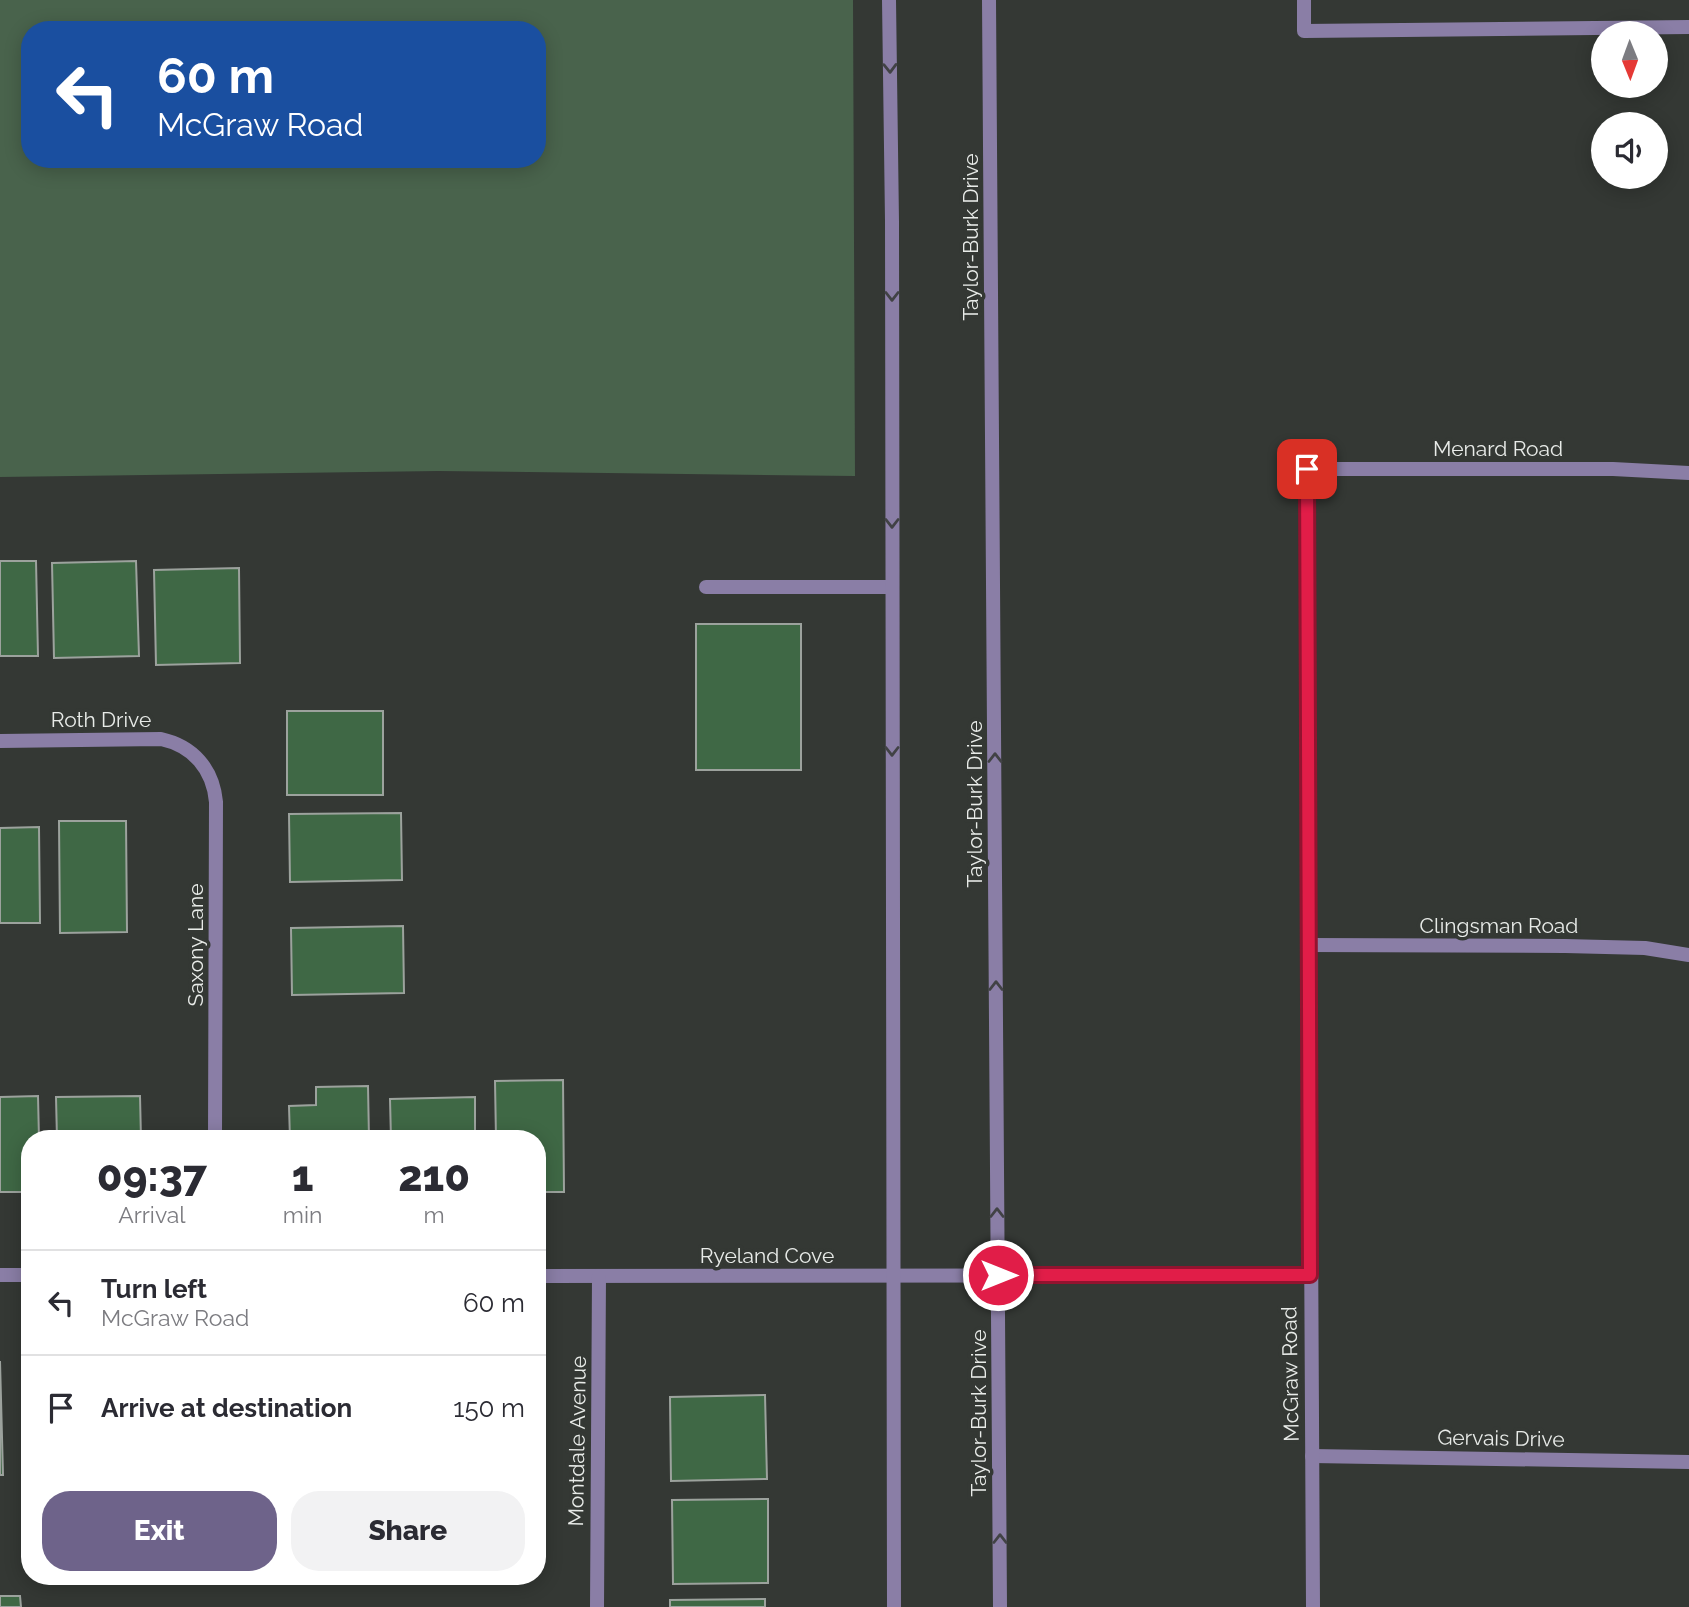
<!DOCTYPE html>
<html lang="en">
<head>
<meta charset="utf-8">
<style>
  body { margin:0; font-family:Raleway,sans-serif; background:#f2f2f3; color:#2b2b33; height:100vh; display:flex; flex-direction:column; font-size:26px; white-space:nowrap }
  * { box-sizing:border-box; margin:0 }
  p { font-size:23px; color:#7c7c81 }
  .icon { flex:none; width:38px; height:38px; fill:none; stroke:currentColor; stroke-width:2; stroke-linecap:round; stroke-linejoin:round }
  .map { position:relative; flex:1; overflow:hidden }
  .sheet { position:absolute; left:21px; top:1130px; width:525px; height:455px; display:flex; flex-direction:column; background:#fff; border-radius:28px; box-shadow:0 4px 18px #0003 }
  .sheet>* { flex:none }
  .banner { position:absolute; left:21px; top:21px; width:525px; height:147px; border-radius:28px; box-shadow:0 4px 18px #0003; background:#1a4fa0; color:#fff; overflow:hidden }
  .needle { width:46px; rotate:179deg }
  .controls { position:absolute; left:1591px; top:21px; display:grid; gap:14px }
  .controls a { display:grid; place-items:center; width:77px; height:77px; border-radius:50%; background:#fff; box-shadow:0 4px 18px #0003; font-size:35px }
  .pin { position:absolute; display:grid; place-items:center; width:60px; height:60px; color:#fff; margin:-30px; border-radius:14px; box-shadow:0 4px 10px #0006 }
  .me { position:absolute; width:77px; margin:-38px; rotate:90deg; stroke-linejoin:round; filter:drop-shadow(0 0 5px #0008) }
  .turn { display:flex; align-items:center; gap:24px; height:147px; padding:0 21px; font-size:32px }
  .turn .icon { width:91px; height:91px; stroke-width:2.5 }
  .turn b { display:block; font-size:49px; line-height:60px }
  .eta { display:flex; justify-content:space-evenly; align-items:center; height:119px; text-align:center }
  .eta b { font-size:42px; font-weight:800; line-height:49px }
  .action { display:flex; gap:14px; margin-top:auto; padding:14px 21px }
  .action a { flex:1; height:80px; border-radius:28px; background:#6e638a; color:#fff; font-size:28px; font-weight:800; line-height:80px; text-align:center }
  .action a+a { background:#f2f2f3; color:#2b2b33 }
  ul { padding:0; list-style:none }
  li { display:flex; align-items:center; gap:21px; height:105px; padding:0 21px; border-top:2px solid #e1e1e2 }
  li div { flex:1 }
  li b { display:block; font-size:26px }
  li em { font-style:normal }
  .map>svg:first-child { display:block }
  .green { fill:#49634c; fill-rule:evenodd }
  .building { fill:#3f6845; stroke:#9ca29d; stroke-width:2 }
  .lines { fill:none; stroke-linecap:round; stroke-linejoin:round }
  .service { stroke:#8a7ea6; stroke-width:14 }
  .minor { stroke:#8a7ea6; stroke-width:14 }
  .tertiary { stroke:#8a7ea6; stroke-width:14 }
  .oneway { stroke:#414245 }
  .route-casing { stroke:#92132f; stroke-width:18 }
  .route { stroke:#e11d48; stroke-width:12 }
  .labels { text-anchor:middle; dominant-baseline:central; stroke-width:7; stroke-linejoin:round; paint-order:stroke }
  .street-label { font-size:21px; fill:#e8ebe8; stroke:#343834 }
</style>
</head>
<body>
<div class="map">
<svg width="1689" height="1607" viewBox="0 0 1689 1607">
  <rect width="100%" height="100%" fill="#343834"/>
  <path class="green" d="M0,0H853L855,476L438,471L0,477ZM30,30H537V159H30Z"/>
  <g class="building">
    <path d="M0,561H36L38,656H0Z"/>
    <path d="M136,561L139,656L54,658L52,563Z"/>
    <path d="M239,568L240,663L156,665L154,570Z"/>
    <rect x="696" y="624" width="105" height="146"/>
    <rect x="287" y="711" width="96" height="84"/>
    <path d="M401,813L402,880L290,882L289,814Z"/>
    <path d="M59,821H126L127,932L60,933Z"/>
    <path d="M39,827L40,923H0V828Z"/>
    <path d="M403,926L404,993L292,995L291,928Z"/>
    <path d="M563,1080L564,1192H537V1139H496L495,1081Z"/>
    <path d="M368,1086L369,1139H290L289,1106L316,1105V1087Z"/>
    <path d="M38,1096L39,1139H30V1192H0V1097Z"/>
    <path d="M140,1096L141,1139H57L56,1097Z"/>
    <path d="M475,1097V1139H391L390,1099Z"/>
    <path d="M0,1361L3,1475H0Z"/>
    <path d="M765,1395L767,1479L671,1481L670,1397Z"/>
    <path d="M768,1499V1583L673,1584L672,1500Z"/>
    <path d="M0,1596H20L21,1607H0Z"/>
    <path d="M765,1599V1607H670V1600Z"/>
  </g>
  <g class="lines">
    <path class="service" d="M706,587H892"/>
    <g class="minor">
      <path d="M1304,0V31L1689,27"/>
      <path d="M0,741L161,739C193,746 213,769 216,802L215,1139"/>
      <path d="M1309,945L1565,946L1645,948L1689,955"/>
      <path d="M0,1275H30"/>
      <path d="M537,1276L1310,1275"/>
      <path d="M1312,1456L1689,1462"/>
      <path d="M597,1607L599,1276"/>
      <path d="M1313,1607L1307,469H1613L1689,473"/>
    </g>
    <g class="tertiary">
      <path d="M889,0L892,221L894,1607"/>
      <path d="M989,0L1000,1607"/>
    </g>
  </g>
  <defs><path id="oneway-chevron" d="M-2-3.5L2.5 0L-2 3.5" fill="none" stroke-width="1.6" stroke-linecap="round" stroke-linejoin="round" transform="scale(1.75)"/></defs>
  <g class="oneway">
    <use href="#oneway-chevron" transform="translate(890 68) rotate(89)"/>
    <use href="#oneway-chevron" transform="translate(892 296) rotate(90)"/>
    <use href="#oneway-chevron" transform="translate(892 523) rotate(90)"/>
    <use href="#oneway-chevron" transform="translate(892 751) rotate(90)"/>
    <use href="#oneway-chevron" transform="translate(995 758) rotate(-90)"/>
    <use href="#oneway-chevron" transform="translate(996 986) rotate(-90)"/>
    <use href="#oneway-chevron" transform="translate(997 1213) rotate(-90)"/>
    <use href="#oneway-chevron" transform="translate(1000 1539) rotate(-90)"/>
  </g>
  <g class="lines">
    <g class="route-casing">
      <path id="route" d="M998,1275H1310L1307,469"/>
    </g>
    <use href="#route" class="route"/>
  </g>
  <g class="labels">
    <g class="street-label">
      <text transform="translate(970 237) rotate(-90)">Taylor-Burk Drive</text>
      <text x="1498" y="448">Menard Road</text>
      <text x="101" y="719">Roth Drive</text>
      <text transform="translate(974 804) rotate(-90)">Taylor-Burk Drive</text>
      <text x="1499" y="925">Clingsman Road</text>
      <text transform="translate(195 945) rotate(-90)">Saxony Lane</text>
      <text x="767" y="1255">Ryeland Cove</text>
      <text transform="translate(1290 1374) rotate(-91)">McGraw Road</text>
      <text transform="translate(978 1413) rotate(-90)">Taylor-Burk Drive</text>
      <text transform="translate(1501 1438) rotate(1)">Gervais Drive</text>
      <text transform="translate(577 1441) rotate(-89)">Montdale Avenue</text>
    </g>
  </g>
</svg>
<div class="controls">
<a><svg class="needle" viewBox="-14 -14 28 28"><path d="M0-13l5 13h-10z" fill="#e53935"/><path d="M0 13l5-13h-10z" fill="#7c7c81"/></svg></a>
<a><svg class="icon" aria-label="sound" viewBox="0 0 24 24"><path d="M4 9h4l5-4v14l-5-4H4zM17 9q2 3 0 6"/></svg></a>
</div>
<div class="pin" style="left:1307px;top:469px;background:#d93025"><svg class="icon" aria-label="arrive" viewBox="0 0 24 24"><path d="M6 21V4h12l-3 4 3 4H6"/></svg></div>
<svg class="me" style="left:998px;top:1275px" viewBox="-20 -20 40 40"><circle r="17" fill="#e11d48" stroke="#fff" stroke-width="3"/><path d="M0-11L8 9 0 5-8 9z" fill="#fff"/></svg>
<div class="banner">
<div class="turn"><svg class="icon" aria-label="left" viewBox="0 0 24 24"><path d="M17 20v-9H6M10 6l-5 5 5 5"/></svg><div><b>60 m</b>McGraw Road</div></div>
</div>
<section class="sheet">
<div class="eta">
<div><b>09:37</b><p>Arrival</p></div>
<div><b>1</b><p>min</p></div>
<div><b>210</b><p>m</p></div>
</div>
<ul>
<li><svg class="icon" aria-label="left" viewBox="0 0 24 24"><path d="M17 20v-9H6M10 6l-5 5 5 5"/></svg><div><b>Turn left</b><p>McGraw Road</p></div><em>60 m</em></li>
<li><svg class="icon" aria-label="arrive" viewBox="0 0 24 24"><path d="M6 21V4h12l-3 4 3 4H6"/></svg><div><b>Arrive at destination</b></div><em>150 m</em></li>
</ul>
<div class="action"><a>Exit</a><a>Share</a></div>
</section>
</div>
</body>
</html>
